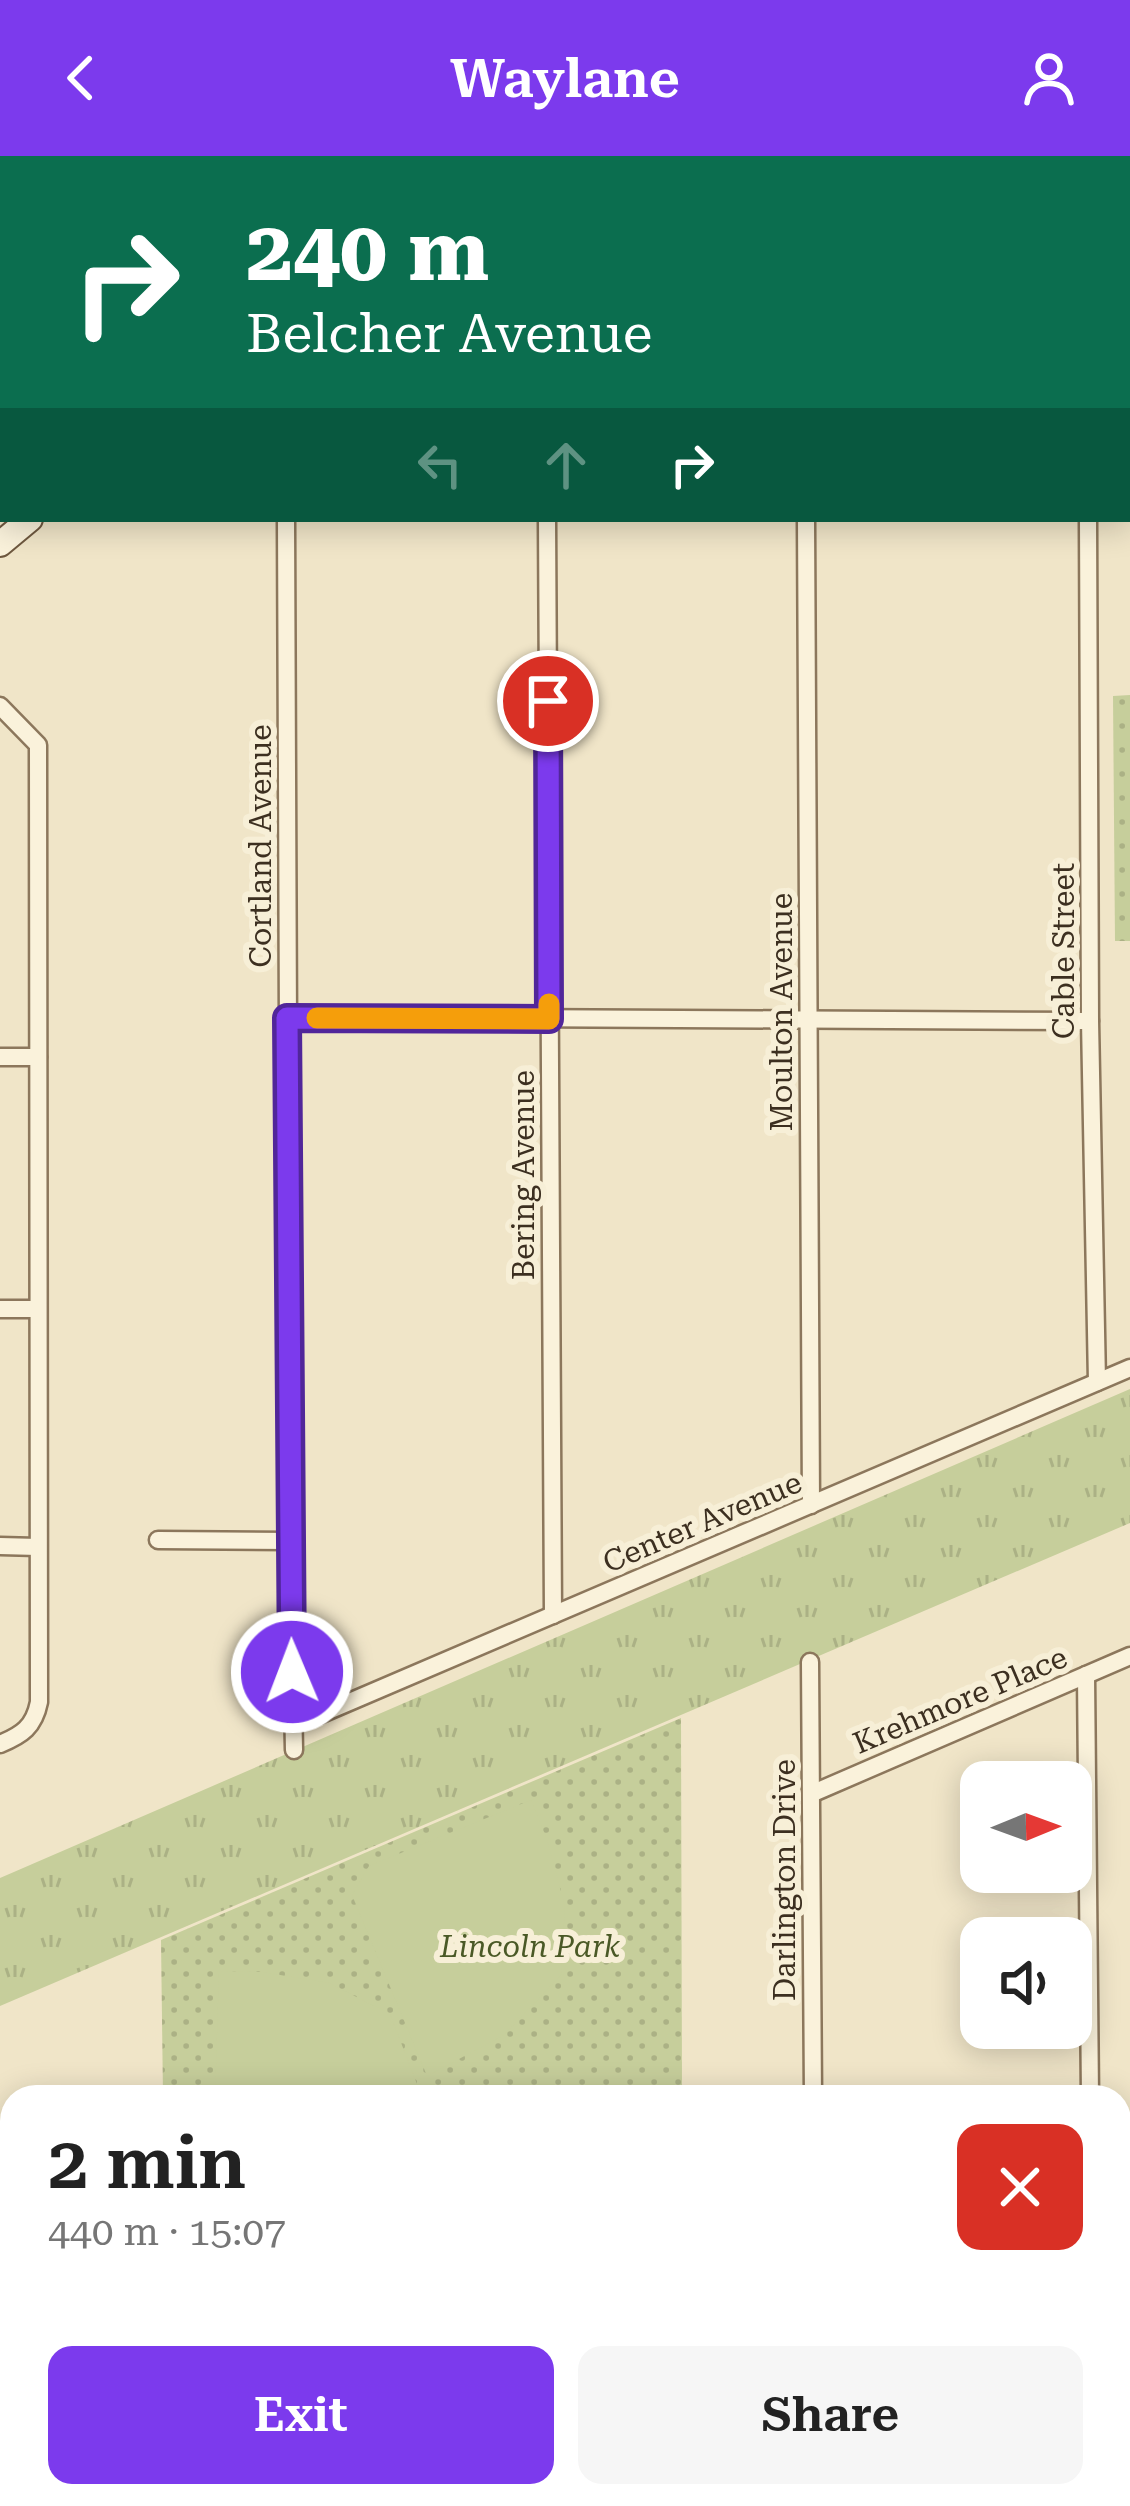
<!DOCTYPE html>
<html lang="en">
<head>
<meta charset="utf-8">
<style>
  body { margin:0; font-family:"Roboto Serif",serif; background:#f6f6f6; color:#222; height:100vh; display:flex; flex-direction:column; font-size:45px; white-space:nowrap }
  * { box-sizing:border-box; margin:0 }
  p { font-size:39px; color:#767676 }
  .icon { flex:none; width:66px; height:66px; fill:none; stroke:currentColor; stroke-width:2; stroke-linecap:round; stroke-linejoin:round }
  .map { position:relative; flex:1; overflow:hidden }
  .drawer { position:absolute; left:0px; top:1929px; width:1131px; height:423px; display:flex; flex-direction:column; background:#fff; border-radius:36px 36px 0 0; box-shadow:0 6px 30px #0003 }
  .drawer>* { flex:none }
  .hud { position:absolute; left:0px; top:0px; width:1131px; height:366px; box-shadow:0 6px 30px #0003; background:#0b6e4f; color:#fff; overflow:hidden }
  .needle { width:78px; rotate:89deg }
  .controls { position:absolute; left:960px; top:1605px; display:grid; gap:24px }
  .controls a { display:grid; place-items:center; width:132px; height:132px; border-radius:24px; background:#fff; box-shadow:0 6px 30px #0003; font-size:60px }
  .pin { position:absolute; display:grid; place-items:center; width:102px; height:102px; color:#fff; margin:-51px; border:6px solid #fff; border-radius:50%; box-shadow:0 3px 12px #0007 }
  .me { position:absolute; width:132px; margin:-66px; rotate:359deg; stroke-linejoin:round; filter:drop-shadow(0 0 9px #0008) }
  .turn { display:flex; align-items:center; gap:42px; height:252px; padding:0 48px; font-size:54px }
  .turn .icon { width:156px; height:156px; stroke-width:2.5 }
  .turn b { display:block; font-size:84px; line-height:102px }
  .lanes { display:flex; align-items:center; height:114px; padding:0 48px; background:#0003; justify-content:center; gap:60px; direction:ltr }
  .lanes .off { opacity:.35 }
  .round { display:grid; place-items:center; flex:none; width:126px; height:126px; border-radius:24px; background:#f6f6f6 }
  .overview { display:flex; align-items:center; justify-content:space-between; height:204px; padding:0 48px }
  h1 { font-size:72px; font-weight:600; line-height:90px }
  .primary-button { display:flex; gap:24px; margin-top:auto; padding:24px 48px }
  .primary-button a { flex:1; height:138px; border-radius:24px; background:#7c3aed; color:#fff; font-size:48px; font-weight:600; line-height:138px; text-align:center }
  .primary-button a+a { background:#f6f6f6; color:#222 }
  header { display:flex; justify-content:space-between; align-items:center; height:156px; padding:0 48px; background:#7c3aed; color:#fff; font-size:54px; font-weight:600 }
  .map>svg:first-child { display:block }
  .grass { fill:url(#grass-tufts) }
  .park { fill:url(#park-dots) }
  .garden { fill:#c6ce9b }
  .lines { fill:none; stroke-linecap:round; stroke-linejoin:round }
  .street-casing { stroke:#8c775c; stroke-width:21 }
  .secondary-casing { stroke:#6e583f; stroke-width:28 }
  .street { stroke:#faf2db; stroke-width:16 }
  .secondary { stroke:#faf2db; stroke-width:24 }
  .route-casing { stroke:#51269a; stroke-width:30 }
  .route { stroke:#7c3aed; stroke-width:21 }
  .slow { stroke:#f59e0b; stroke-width:21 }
  .labels { text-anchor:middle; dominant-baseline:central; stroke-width:12; stroke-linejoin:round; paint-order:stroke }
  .street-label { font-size:30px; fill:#3c2f20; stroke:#f7efd7 }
  .park-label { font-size:30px; font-style:italic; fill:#4a5926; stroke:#f7efd7 }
</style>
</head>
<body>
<header><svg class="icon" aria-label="back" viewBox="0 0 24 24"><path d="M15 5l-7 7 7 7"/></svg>Waylane<svg class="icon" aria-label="person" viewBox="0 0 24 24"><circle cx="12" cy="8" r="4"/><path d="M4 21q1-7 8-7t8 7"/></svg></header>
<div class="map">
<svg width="1130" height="2350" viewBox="0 0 1130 2350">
  <defs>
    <pattern id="grass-tufts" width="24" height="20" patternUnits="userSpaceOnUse" patternTransform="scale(3)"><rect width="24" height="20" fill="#c6ce9b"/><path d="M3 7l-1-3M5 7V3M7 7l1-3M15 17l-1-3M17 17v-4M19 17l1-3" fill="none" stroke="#abb185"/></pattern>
    <pattern id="park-dots" width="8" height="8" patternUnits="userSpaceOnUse" patternTransform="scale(3)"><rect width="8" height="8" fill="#c6ce9b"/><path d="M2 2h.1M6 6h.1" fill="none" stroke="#abb185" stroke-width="1.8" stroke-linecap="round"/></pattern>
  </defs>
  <rect width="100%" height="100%" fill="#f0e5c8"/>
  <path class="grass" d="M1130,1233V1367L0,1850V1722Z"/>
  <g class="park">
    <path d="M1130,539V785H1115L1113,540Z"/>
    <path d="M681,1562L682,1941H163L161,1784Z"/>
    <rect x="208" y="2340" width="476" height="10"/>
  </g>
  <g class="garden">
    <path d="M531,1644L547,1684L565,1750L561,1819L504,1879L427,1920L352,1739L369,1710Z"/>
    <path d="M219,1815L262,1816L329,1827L390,1858L422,1941H215Z"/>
    <path d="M286,2340H492L493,2350H286Z"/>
  </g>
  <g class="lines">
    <g class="street-casing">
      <g id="street">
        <path d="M285,0V3"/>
        <path d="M546,0V3"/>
        <path d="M804,0V3"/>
        <path d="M1086,0V3"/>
        <path d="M0,164H3"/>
        <path d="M1128,279H1130"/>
        <path d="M286,363L290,1385L294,1594"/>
        <path d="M547,363L553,1459"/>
        <path d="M806,363L811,1349"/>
        <path d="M1088,363L1090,865L1097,1226"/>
        <path d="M0,550L38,589L39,1546C34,1571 22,1579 0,1588"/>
        <path d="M287,861L1090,865"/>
        <path d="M0,901H38"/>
        <path d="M0,1153H38"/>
        <path d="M158,1384L290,1385"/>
        <path d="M0,1390L38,1391"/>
        <path d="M810,1506L813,1941"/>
        <path d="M1086,1519L1090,1941"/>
        <path d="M293,1560L319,1559L1130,1212"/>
        <path d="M811,1638L1130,1500"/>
        <path d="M1119,2112H1130"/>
        <path d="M0,2136H12"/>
        <path d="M190,2340V2350"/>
        <path d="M1091,2340V2350"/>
        <path d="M814,2350V2340"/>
      </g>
    </g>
    <g class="secondary-casing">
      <g id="secondary">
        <path d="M479,3L483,0"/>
        <path d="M0,388L30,363"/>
      </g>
    </g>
    <use href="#street" class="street"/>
    <use href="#secondary" class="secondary"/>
  </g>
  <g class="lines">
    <g class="route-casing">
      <path id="route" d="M292,1516L287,862L549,863L548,545"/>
    </g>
    <use href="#route" class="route"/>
    <path class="slow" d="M317,862L549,863V848"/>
  </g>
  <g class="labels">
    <g class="street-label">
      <text transform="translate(260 690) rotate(-90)">Cortland Avenue</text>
      <text transform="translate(1063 795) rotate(-90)">Cable Street</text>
      <text transform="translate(781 856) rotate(-90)">Moulton Avenue</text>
      <text transform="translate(523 1019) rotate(-90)">Bering Avenue</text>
      <text transform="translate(702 1366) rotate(-23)">Center Avenue</text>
      <text transform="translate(960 1544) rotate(-23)">Krehmore Place</text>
      <text transform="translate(784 1724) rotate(-90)">Darlington Drive</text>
    </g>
    <g class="park-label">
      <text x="530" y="1790">Lincoln Park</text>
    </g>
  </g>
</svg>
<div class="controls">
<a><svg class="needle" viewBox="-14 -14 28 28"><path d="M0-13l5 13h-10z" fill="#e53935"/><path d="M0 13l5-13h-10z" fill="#767676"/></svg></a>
<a><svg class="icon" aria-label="sound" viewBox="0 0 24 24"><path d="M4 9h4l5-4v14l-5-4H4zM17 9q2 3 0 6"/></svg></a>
</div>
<div class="pin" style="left:548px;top:545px;background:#d93025"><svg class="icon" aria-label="arrive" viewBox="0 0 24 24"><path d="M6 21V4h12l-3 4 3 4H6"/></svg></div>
<svg class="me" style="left:292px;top:1516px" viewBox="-20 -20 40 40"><circle r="17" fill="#7c3aed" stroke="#fff" stroke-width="3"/><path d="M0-11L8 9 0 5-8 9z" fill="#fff"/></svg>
<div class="hud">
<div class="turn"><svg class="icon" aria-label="right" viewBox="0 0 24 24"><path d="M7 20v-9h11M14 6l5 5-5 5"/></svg><div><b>240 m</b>Belcher Avenue</div></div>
<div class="lanes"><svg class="icon off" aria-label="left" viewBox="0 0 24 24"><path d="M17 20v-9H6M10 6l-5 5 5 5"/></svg><svg class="icon off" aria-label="ahead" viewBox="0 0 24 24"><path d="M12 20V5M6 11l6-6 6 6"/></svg><svg class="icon" aria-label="right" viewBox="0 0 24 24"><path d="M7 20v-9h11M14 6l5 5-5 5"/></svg></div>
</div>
<section class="drawer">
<div class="overview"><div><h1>2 min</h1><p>440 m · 15:07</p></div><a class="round" style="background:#d93025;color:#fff"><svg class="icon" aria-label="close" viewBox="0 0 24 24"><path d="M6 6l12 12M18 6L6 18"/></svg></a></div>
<div class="primary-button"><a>Exit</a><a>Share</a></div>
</section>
</div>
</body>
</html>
